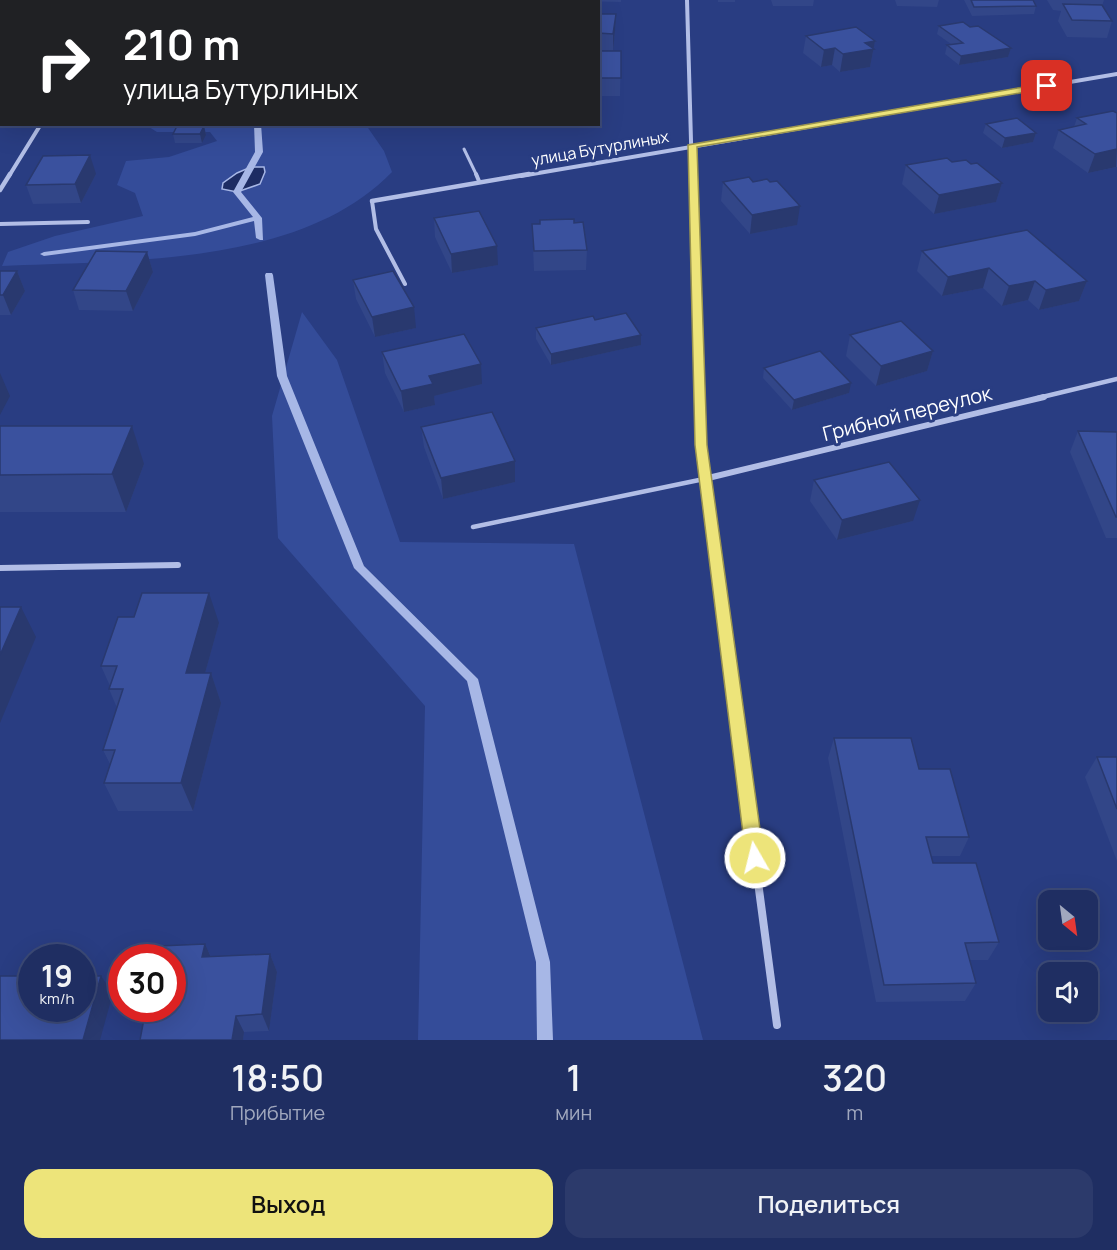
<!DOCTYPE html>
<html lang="ru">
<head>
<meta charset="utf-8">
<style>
  body { margin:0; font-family:Manrope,sans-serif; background:#2c3a6b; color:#f1f3f6; height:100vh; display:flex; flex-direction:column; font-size:22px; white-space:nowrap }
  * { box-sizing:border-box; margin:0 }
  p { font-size:20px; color:#a1a8be }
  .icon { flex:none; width:33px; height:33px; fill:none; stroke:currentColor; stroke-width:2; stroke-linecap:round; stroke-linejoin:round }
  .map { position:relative; height:1040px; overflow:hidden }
  .details { display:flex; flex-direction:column; background:#1f2e62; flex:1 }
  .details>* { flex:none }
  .top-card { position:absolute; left:0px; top:0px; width:600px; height:126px; box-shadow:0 6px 24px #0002,0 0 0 2px #3c4a77; background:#202124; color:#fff; overflow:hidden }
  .needle { width:39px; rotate:151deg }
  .tools { position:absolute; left:1038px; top:890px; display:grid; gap:12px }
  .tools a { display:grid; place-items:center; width:60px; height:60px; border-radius:12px; background:#1f2e62; box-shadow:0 6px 24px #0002,0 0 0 2px #3c4a77; font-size:30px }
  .speed { position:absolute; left:18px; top:944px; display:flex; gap:12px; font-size:30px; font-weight:700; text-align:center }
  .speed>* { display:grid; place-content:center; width:78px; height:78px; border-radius:50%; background:#1f2e62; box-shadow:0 6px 24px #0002,0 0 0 2px #3c4a77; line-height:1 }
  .speed small { font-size:15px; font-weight:400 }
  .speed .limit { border:9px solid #d22; background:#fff; color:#111 }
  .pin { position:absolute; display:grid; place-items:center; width:51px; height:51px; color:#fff; margin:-26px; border-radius:12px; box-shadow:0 3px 9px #0006 }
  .me { position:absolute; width:66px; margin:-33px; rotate:352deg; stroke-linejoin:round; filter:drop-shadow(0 0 4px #0008) }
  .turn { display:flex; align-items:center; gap:21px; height:126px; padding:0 24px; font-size:27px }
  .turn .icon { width:78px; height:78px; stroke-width:2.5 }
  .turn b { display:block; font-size:42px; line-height:51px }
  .eta { display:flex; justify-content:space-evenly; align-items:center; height:102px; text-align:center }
  .eta b { font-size:36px; font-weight:600; line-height:42px }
  .primary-button { display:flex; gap:12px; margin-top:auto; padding:12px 24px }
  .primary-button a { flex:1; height:69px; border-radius:18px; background:#ede47a; color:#111; font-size:24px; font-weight:600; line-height:69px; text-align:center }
  .primary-button a+a { background:#2c3a6b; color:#f1f3f6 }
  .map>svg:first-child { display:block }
  .green { fill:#344c99 }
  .water { fill:#1d2c63; stroke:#a7b7e6; stroke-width:1.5 }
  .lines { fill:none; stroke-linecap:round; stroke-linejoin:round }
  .stream { fill:#a7b7e6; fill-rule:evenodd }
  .service-far2 { stroke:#b2bee6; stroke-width:3 }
  .service-far1 { stroke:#b2bee6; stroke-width:4 }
  .service { stroke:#b2bee6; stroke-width:4.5 }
  .minor-far3 { stroke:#b2bee6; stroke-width:4 }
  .minor-far2 { stroke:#b2bee6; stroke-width:4.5 }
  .minor-far1 { stroke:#b2bee6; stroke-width:6 }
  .minor { stroke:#b2bee6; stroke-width:8 }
  .wall { fill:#324688 }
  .shaded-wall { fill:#29396f }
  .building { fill:#3a519e; stroke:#29396f; stroke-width:1.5 }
  .route { fill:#ede47a; stroke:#9a944f; stroke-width:1.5 }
  .labels { text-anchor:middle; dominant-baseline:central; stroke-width:6; stroke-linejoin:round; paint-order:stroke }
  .far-street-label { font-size:16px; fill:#fff; stroke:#293d82 }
  .street-label { font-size:20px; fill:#fff; stroke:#293d82 }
</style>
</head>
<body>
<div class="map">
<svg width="1117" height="1040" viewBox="0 0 1117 1040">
  <rect width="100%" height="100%" fill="#293d82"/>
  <g class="green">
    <path d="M162,124L366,125L384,151L392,172C300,267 125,260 2,266L8,252L55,236L143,216L135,193L117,185L126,161L169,157L217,141L210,132H157L149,127Z"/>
    <path d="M302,312L337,360L400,542L574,544L703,1040H418L425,706L278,538L272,416Z"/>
  </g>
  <path class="water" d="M251,167H264L265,172L260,184L237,192L222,189L223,183L237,173Z"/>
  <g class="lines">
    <g class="stream">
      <path d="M269,0H275L267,2Z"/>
      <path d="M254,124H261L263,152L241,192L262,218L263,240H260L256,238L254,221L195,236L44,256L40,254L44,252L195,232L253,217L233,192L255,152Z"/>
      <path d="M266,273H272L273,275L287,376L364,566L478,679L550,962L553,1040H537L536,962L467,681L354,568L277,376L265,275Z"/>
    </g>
    <path class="service-far2" d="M464,149L477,176"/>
    <g class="service-far1">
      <path d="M476,174L479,181"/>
      <path d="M372,201L376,229L405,284"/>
      <path d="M0,224L88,222"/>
    </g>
    <path class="service" d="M473,527L704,479"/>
    <g class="minor-far3">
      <path d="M687,0L692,176"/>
      <path d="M9,176L41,124"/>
      <path d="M521,176L1117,74"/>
    </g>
    <g class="minor-far2">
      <path d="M692,174L699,398"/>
      <path d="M0,190L10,174"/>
      <path d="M372,201L529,174"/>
      <path d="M1038,398L1117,379"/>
    </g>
    <g class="minor-far1">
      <path d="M699,397L704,479L731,681"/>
      <path d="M704,479L1044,397"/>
      <path d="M0,568L178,565"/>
    </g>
    <path class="minor" d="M731,679L777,1025"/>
  </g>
  <g class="wall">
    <path d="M38,0H79L78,2H39Z"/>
    <path d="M154,0H226L225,2H154Z"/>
    <path d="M576,0H621V2L576,1Z"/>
    <rect x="718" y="0" width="17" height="2"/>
    <path d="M771,0H814L813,6H773Z"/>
    <path d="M895,0H939L937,7L897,6Z"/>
    <path d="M964,0H1033L1036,6L1034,14L972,16Z"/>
    <path d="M1047,0H1104L1102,6L1112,21L1107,38L1067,37L1058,21L1061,11L1053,10Z"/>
    <path d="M598,14H616L615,31L613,51L598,50Z"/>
    <path d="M939,26L970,27L1011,48L1008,57L959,65L945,54L947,45L951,44L937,34Z"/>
    <rect x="0" y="33" width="2" height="39"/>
    <path d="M806,36L875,41L870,67L840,72L832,65L821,67L803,53Z"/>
    <path d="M598,51H621L620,96H598Z"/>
    <path d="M1117,113V167L1088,173L1053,148L1059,130L1074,127L1077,118Z"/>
    <path d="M986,124L1036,133L1033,142L1002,148L983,133Z"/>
    <path d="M204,126L206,135L202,143H175L173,134Z"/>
    <path d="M952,162L971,164L1002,183L996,202L934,214L902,184L906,165Z"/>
    <path d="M96,174L81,203L33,204L26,185Z"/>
    <path d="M723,182L797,225L750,234L721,201Z"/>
    <path d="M434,218L498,265L452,273L435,237Z"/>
    <path d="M532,224L587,250L586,270L534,271Z"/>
    <path d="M922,251L1087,281L1079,301L1039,310L1028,300L1002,306L983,288L942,296L917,271Z"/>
    <path d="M147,252L153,272L133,311L79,310L73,290Z"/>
    <path d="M0,271H17L25,291L11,315H0Z"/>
    <path d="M353,280L416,328L375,337L356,299Z"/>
    <path d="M536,328L641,345L551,365L536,339Z"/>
    <path d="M850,335L933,351L927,371L876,386L846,356Z"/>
    <path d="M382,352L482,384L434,396L435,405L404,412L385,373Z"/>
    <path d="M764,368L849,393L792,410L763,378Z"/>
    <path d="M0,426L144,464L126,512H0Z"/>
    <path d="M421,427L515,461V482L443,499L424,447Z"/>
    <path d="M1078,431L1117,432V538H1106L1070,452Z"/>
    <path d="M814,480L913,521L837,540L810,501Z"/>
    <path d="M219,623L205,673H211L221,703L193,811H118L104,783L110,764L103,750L117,708L109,689L110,686L101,666Z"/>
    <path d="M834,738L919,769L969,837L960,856H931L933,863L999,942L988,960H970L976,983L965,1001L876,1002L828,758Z"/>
    <path d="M1097,757H1117V861L1085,777Z"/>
    <path d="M205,944L211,957L270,954L277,972L269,1031L244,1032L243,1040Z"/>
  </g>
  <g class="shaded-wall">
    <path d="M616,14L615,31L613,51V34Z"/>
    <path d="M875,41L870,67L840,72L843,54L865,43Z"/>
    <path d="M835,48L832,65L821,67L824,50Z"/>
    <path d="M1011,48L1008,57L959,65L961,56Z"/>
    <path d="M204,126L206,135L202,143L200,134Z"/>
    <path d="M1036,133L1033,142L1002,148L1005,138Z"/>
    <path d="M1117,149L1116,167L1088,173L1095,154Z"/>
    <path d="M90,155L96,174L81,203L75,184Z"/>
    <path d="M1002,183L996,202L934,214L939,195Z"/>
    <path d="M800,206L797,225L750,234L752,215Z"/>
    <path d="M497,246L498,265L452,273L451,254Z"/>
    <path d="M147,252L153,272L133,311L126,291Z"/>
    <path d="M989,268L983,288L942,296L948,277Z"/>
    <path d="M17,271L25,291L11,315L3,295Z"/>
    <path d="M1035,281L1028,300L1002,306L1009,286Z"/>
    <path d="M1087,281L1079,301L1039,310L1046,290Z"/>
    <path d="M414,307L416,328L375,337L372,317Z"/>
    <path d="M641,335V345L551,365V354Z"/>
    <path d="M933,351L927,371L876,386L881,366Z"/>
    <path d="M481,364L482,384L434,396L435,405L404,412L401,391L429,376Z"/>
    <path d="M0,373L10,396L0,415Z"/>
    <path d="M851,383L849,393L792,410L794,400Z"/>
    <path d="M132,426L144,464L126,512L112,474Z"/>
    <path d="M515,461V482L443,499L441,478Z"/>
    <path d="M920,500L913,521L837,540L842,520Z"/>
    <path d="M209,593L219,623L197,702L186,673Z"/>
    <path d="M21,607L36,637L0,723V655Z"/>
    <path d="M211,673L221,703L193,811L181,783Z"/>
    <path d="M205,944L213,962L202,957Z"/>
    <path d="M270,954L277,972L269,1031L262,1014Z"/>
    <path d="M101,976L113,993L100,1040H83Z"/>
    <path d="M236,1016L244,1032L243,1040H232Z"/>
  </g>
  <g class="building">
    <path d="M505,0H512L514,2H487Z"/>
    <path d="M971,0H1033L1036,6L974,7Z"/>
    <path d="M1063,4L1102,5L1112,21L1072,20Z"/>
    <path d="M598,14H616L613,34L598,33Z"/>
    <path d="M963,22L970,27L978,26L1011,48L961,56L947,45L963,43L939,26Z"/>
    <path d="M856,27L875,41L865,43L874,49L843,54L835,48L824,50L806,36Z"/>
    <rect x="0" y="33" width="2" height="21"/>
    <rect x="598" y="51" width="23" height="27"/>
    <path d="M1113,111L1117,113V149L1095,154L1059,130L1086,124L1077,118Z"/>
    <path d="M1017,118L1036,133L1005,138L986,124Z"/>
    <path d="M177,126H204L200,134H173Z"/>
    <path d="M90,155L75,184L26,185L43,156Z"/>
    <path d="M947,158L952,162L966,160L971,164L977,163L1002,183L939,195L906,165Z"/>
    <path d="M749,177L753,182L767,179L770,182L777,181L800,206L752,215L723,182Z"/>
    <path d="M479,211L497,246L451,254L434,218Z"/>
    <path d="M574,219V223L583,222L587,250L534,251L532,224H540V220Z"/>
    <path d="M1027,230L1087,281L1046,290L1035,281L1009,286L989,268L948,277L922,251Z"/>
    <path d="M96,251L147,252L126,291L73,290Z"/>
    <path d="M0,271H17L3,295H0Z"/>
    <path d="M393,271L414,307L372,317L353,280Z"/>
    <path d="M626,313L641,335L551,354L536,328L593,316L595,320Z"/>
    <path d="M901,321L933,351L881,366L850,335Z"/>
    <path d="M464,334L481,364L429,376L433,384L401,391L382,352Z"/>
    <path d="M820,351L851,383L794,400L764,368Z"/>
    <path d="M492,412L515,461L441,478L421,427Z"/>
    <path d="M0,426H132L112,474L0,475Z"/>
    <path d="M1078,431L1117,432V517H1116Z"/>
    <path d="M889,462L920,500L842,520L814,480Z"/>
    <path d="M142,593H209L186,673H211L181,783H104L115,750H103L123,689H109L117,666H101L118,617H134Z"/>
    <path d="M0,607H21L0,655Z"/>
    <path d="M834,738H911L919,769H950L969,837H926L933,863H976L999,942L965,943L976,983L884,985Z"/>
    <path d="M1097,757H1117V809Z"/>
    <path d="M205,944L202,957L270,954L262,1014L236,1016L232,1040H140L146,1008H172V957H157L159,946Z"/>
    <path d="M0,976H32V1008H82V976H101L83,1040H0Z"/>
  </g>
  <path class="route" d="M1047,83L1050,88L697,147L707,445L764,858L761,864L755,866L749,864L746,858L695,445L688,145Z"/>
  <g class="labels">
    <g class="far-street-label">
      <text transform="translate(600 148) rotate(-10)">улица Бутурлиных</text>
    </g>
    <g class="street-label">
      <text transform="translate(907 413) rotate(-14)">Грибной переулок</text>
    </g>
  </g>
</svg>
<div class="tools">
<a><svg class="needle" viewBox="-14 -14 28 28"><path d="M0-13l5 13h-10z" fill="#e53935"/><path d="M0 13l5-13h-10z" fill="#a1a8be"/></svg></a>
<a><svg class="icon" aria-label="sound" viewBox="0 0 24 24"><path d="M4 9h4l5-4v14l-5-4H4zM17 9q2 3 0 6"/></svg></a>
</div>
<div class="speed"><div>19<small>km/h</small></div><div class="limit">30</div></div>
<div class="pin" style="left:1047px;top:86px;background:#d93025"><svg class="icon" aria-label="arrive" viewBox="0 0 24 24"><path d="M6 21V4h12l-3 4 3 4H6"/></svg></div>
<svg class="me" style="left:755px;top:858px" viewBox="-20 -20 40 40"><circle r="17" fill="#ede47a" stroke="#fff" stroke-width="3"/><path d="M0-11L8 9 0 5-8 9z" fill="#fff"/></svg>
<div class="top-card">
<div class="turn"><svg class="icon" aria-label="right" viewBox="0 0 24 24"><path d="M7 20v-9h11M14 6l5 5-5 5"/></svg><div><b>210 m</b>улица Бутурлиных</div></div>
</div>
</div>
<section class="details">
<div class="eta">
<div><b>18:50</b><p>Прибытие</p></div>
<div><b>1</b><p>мин</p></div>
<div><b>320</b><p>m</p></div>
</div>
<div class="primary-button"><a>Выход</a><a>Поделиться</a></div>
</section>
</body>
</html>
